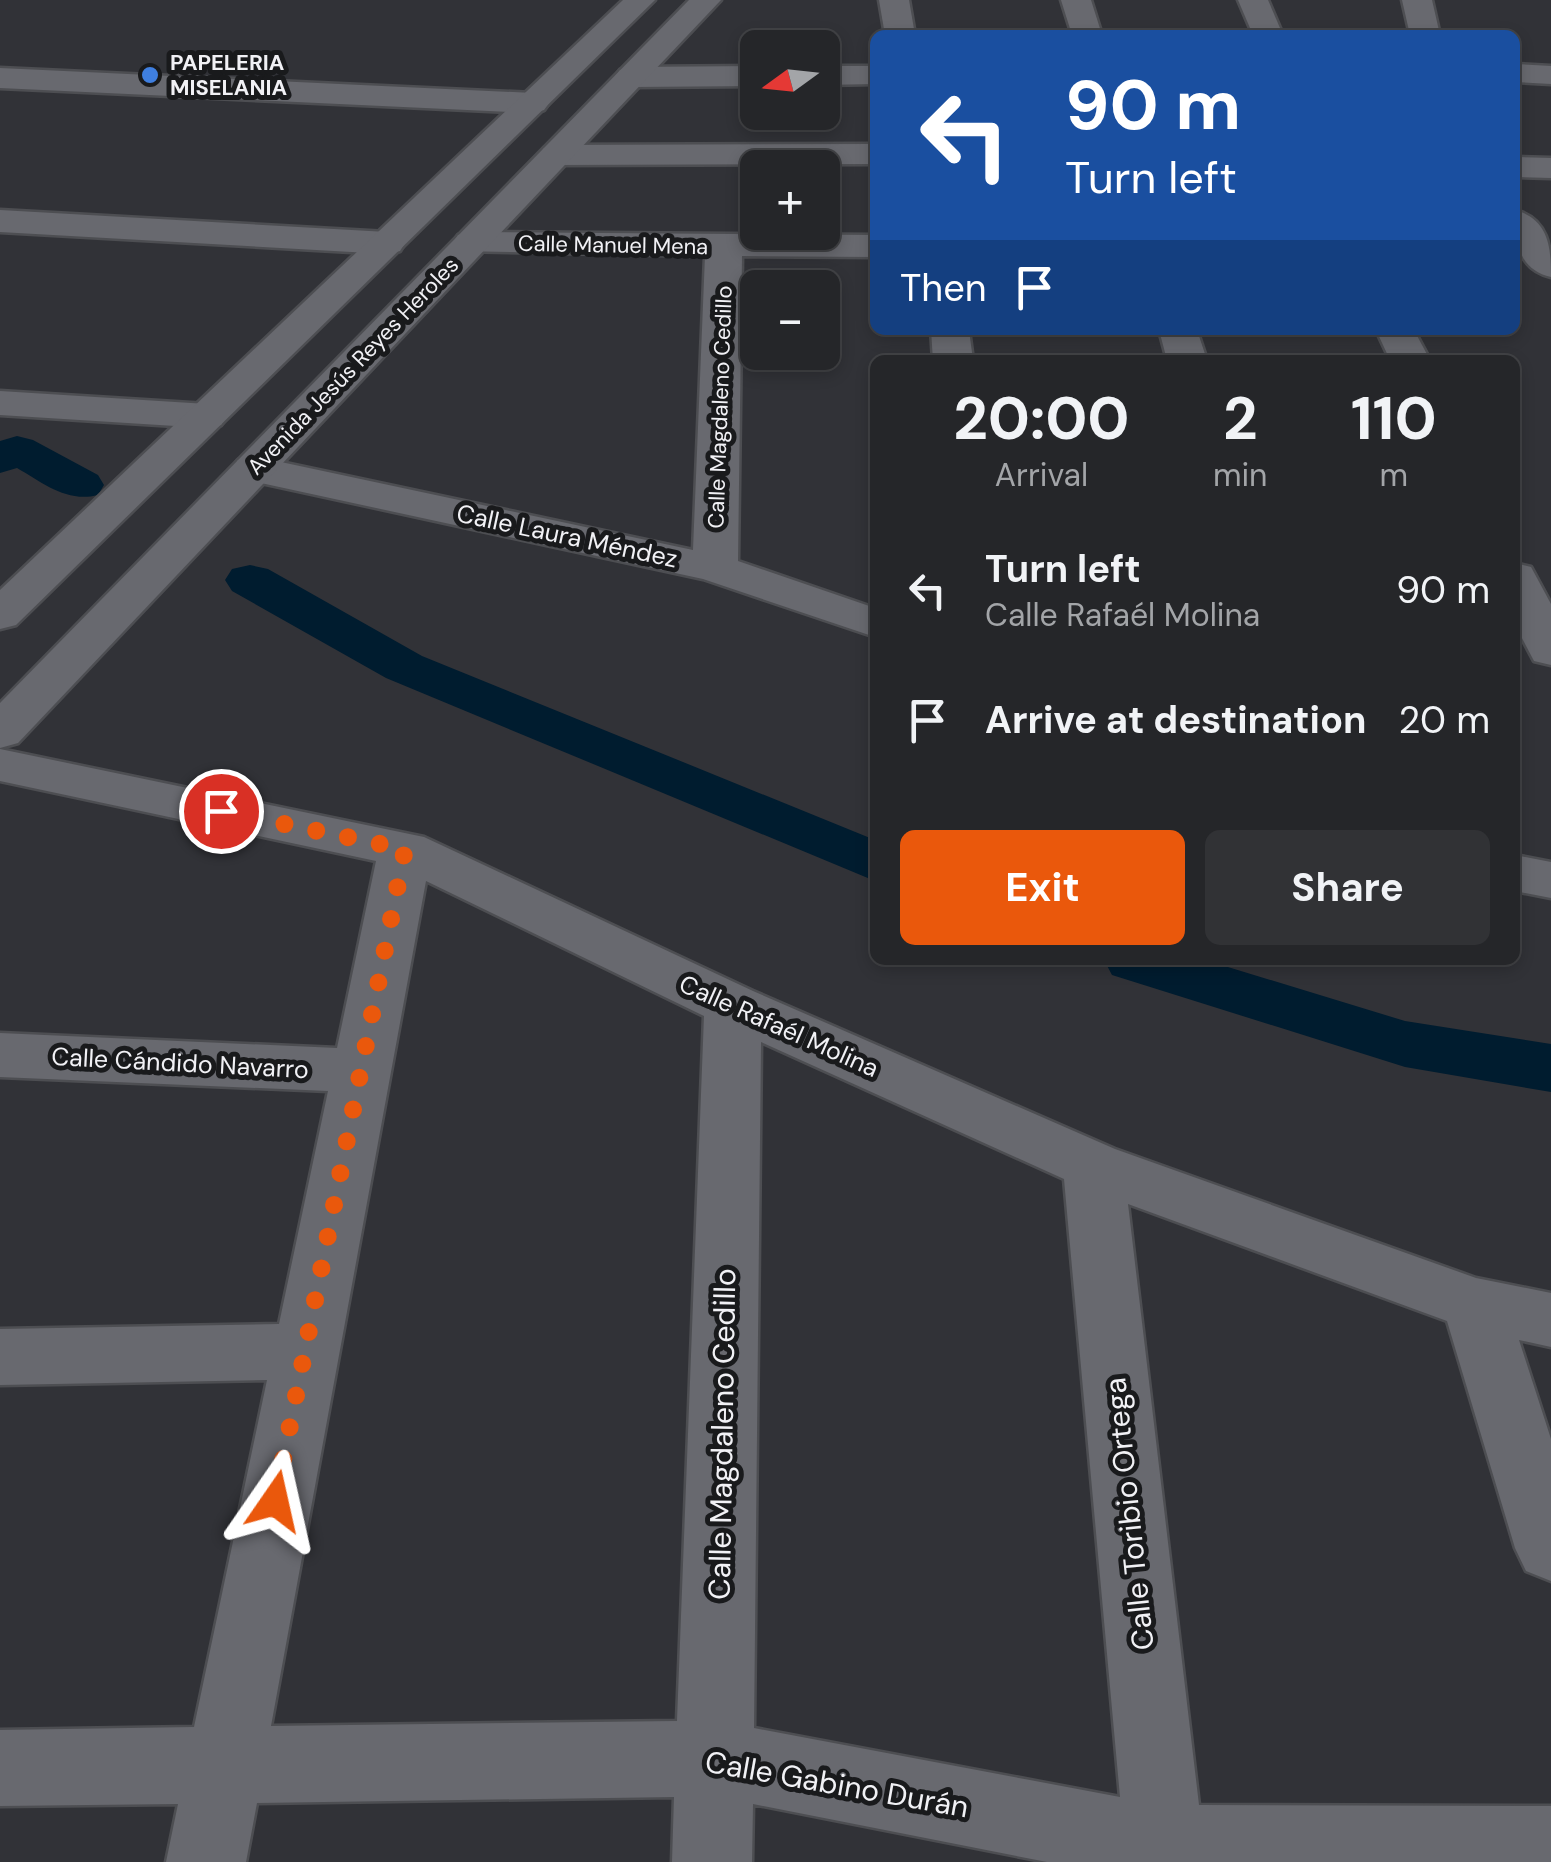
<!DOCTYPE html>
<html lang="en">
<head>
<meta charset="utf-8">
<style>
  body { margin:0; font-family:"DM Sans",sans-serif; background:#313235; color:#f1f3f6; height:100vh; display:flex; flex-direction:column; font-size:38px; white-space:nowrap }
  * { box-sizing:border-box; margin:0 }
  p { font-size:32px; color:#a3a5a8 }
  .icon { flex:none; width:55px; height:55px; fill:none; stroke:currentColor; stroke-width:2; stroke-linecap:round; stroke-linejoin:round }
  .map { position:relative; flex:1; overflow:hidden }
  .panel { position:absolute; left:870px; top:355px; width:650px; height:610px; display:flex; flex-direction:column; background:#252629; border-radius:15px; box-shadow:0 5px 15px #0003,0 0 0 2px #424346 }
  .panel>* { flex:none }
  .guide { position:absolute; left:870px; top:30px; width:650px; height:305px; border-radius:15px; box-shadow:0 5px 15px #0003,0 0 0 2px #424346; background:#1a4fa0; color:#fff; overflow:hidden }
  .needle { width:65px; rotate:255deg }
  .controls { position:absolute; left:740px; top:30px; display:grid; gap:20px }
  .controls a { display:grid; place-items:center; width:100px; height:100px; border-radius:15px; background:#252629; box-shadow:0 5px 15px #0003,0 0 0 2px #424346; font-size:50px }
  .pin { position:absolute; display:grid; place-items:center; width:85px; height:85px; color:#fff; margin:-42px; border:5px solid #fff; border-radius:50%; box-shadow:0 2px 10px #0007 }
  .me { position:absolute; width:110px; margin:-55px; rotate:11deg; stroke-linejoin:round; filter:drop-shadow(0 0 8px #0008) }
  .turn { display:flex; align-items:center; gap:35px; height:210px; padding:0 30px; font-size:45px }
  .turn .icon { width:130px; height:130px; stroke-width:2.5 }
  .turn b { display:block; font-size:70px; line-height:85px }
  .then { display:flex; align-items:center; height:95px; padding:0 30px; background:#0003; gap:20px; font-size:38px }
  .eta { display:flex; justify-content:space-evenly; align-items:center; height:170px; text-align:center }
  .eta b { font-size:60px; font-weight:700; line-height:70px }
  .action { display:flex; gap:20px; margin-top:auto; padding:20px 30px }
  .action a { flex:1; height:115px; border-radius:15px; background:#ea580c; color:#fff; font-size:40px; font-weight:700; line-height:115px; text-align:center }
  .action a+a { background:#313235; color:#f1f3f6 }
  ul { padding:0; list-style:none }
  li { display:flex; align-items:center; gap:30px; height:130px; padding:0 30px }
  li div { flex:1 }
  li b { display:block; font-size:38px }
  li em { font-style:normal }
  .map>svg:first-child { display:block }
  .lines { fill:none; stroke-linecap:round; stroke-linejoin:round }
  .canal { fill:#001c2f; fill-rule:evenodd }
  .minor-casing { stroke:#4d4e52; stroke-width:5 }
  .tertiary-casing { stroke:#4d4e52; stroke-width:5 }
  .minor { fill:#68696f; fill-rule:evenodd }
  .tertiary { fill:#68696f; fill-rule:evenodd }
  .route { stroke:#ea580c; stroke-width:18; stroke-dasharray:0 32.4 }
  .shop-dot { fill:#3f7fe0; stroke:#191a1c; stroke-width:4 }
  .labels { text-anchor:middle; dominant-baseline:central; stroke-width:10; stroke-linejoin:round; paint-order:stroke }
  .far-poi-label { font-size:22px; font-weight:bold; fill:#f1f1f5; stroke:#191a1c; text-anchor:start }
  .far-street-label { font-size:22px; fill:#f1f1f5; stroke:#191a1c }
  .street-label { font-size:25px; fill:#f1f1f5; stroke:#191a1c }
  .near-street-label { font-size:30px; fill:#f1f1f5; stroke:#191a1c }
</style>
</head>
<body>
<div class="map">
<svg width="1551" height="1862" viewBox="0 0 1551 1862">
  <rect width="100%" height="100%" fill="#313237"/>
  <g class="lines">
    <g class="canal">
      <path d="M17,436L33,440L98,475L104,485L98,495C67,503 43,483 17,468L0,473V441Z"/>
      <path d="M250,565L268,569L422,656L875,840V881L386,678L232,591L225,580L232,569Z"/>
      <path d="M1104,960H1205L1405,1021L1551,1044V1092L1405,1067L1112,975Z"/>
    </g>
    <g class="minor-casing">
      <g id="minor">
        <path d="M879,0H909L915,35H885Z"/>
        <path d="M1061,0H1091L1102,35H1072Z"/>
        <path d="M1238,0H1268L1283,35H1253Z"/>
        <path d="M1402,0H1432L1440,35H1410Z"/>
        <path d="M1515,64L1551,66V84L1515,82Z"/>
        <path d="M758,66V86L631,87L620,84L615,77L620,70L631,67Z"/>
        <path d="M822,66H875V84L822,85Z"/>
        <path d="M0,68L533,93L544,96L549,103L544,110L533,113L0,88Z"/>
        <path d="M875,144V164L556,165L544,162L539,155L544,148L556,145Z"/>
        <path d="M1515,157L1551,158V178L1515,177Z"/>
        <path d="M0,210L387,232L400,235L405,243L400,251L387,254L0,232Z"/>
        <path d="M1515,210C1549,219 1551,248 1551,277C1517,269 1515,240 1515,210Z"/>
        <path d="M471,232L875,235V257L742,256L738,561L875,608V637L703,579L238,478L232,469L238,460L253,456L693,550L705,256L458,251L453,243L458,235Z"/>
        <path d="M931,330H969L973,360H933Z"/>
        <path d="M1159,330H1197L1207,360H1167Z"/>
        <path d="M1376,330H1414L1430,360H1390Z"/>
        <path d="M0,391L207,404L221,407L227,416L221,425L207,428L0,415Z"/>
        <path d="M1515,563L1531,567L1551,604V665L1534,661L1515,625Z"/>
        <path d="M0,749L424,837L753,991L1115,1149L1476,1278L1551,1293V1347L1519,1340L1551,1439V1581L1526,1571L1515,1548L1447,1321L1128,1204L1199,1805L1551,1806V1862H1047L753,1804L752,1862H672L674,1797L257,1803L246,1862H166L178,1804L0,1806V1730L194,1727L267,1380L0,1385V1329L279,1324L328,1091L0,1077V1033L337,1048L376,861L0,781ZM426,881L704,1016L677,1721L271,1726ZM761,1042L1064,1179L1120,1797L754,1728Z"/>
        <path d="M1515,855L1551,862V898L1515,891Z"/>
      </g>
    </g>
    <g class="tertiary-casing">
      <g id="tertiary">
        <path d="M623,0H655L16,625L0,629V590Z"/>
        <path d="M689,0H721L18,743L0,748V703Z"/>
      </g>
    </g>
    <use href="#minor" class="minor"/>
    <use href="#tertiary" class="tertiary"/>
  </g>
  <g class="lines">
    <path class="route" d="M221,811L405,849L275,1501"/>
  </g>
  <circle class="shop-dot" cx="150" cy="75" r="10"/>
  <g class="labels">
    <g class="far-poi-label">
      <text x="170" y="62">PAPELERIA<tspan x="170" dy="25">MISELANIA</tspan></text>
    </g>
    <g class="far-street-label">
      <text transform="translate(613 245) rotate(1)">Calle Manuel Mena</text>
      <text transform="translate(353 366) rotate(-46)">Avenida Jesús Reyes Heroles</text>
      <text transform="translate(720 407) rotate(-88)">Calle Magdaleno Cedillo</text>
    </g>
    <g class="street-label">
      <text transform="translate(567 536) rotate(12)">Calle Laura Méndez</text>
      <text transform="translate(779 1026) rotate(24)">Calle Rafaél Molina</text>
      <text transform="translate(180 1063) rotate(3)">Calle Cándido Navarro</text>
    </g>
    <g class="near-street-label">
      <text transform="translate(722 1434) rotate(-89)">Calle Magdaleno Cedillo</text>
      <text transform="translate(1129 1514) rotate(-96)">Calle Toribio Ortega</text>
      <text transform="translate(837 1784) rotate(10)">Calle Gabino Durán</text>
    </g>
  </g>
</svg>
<div class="controls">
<a><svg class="needle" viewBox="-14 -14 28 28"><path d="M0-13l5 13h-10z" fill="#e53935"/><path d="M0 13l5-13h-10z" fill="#a3a5a8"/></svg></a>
<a>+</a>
<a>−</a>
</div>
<div class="pin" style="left:221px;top:811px;background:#d93025"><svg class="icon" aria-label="arrive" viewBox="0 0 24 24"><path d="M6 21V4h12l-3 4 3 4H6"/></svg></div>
<svg class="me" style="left:275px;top:1501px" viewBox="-20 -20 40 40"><path d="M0-17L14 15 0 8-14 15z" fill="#ea580c" stroke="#fff" stroke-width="4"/></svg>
<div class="guide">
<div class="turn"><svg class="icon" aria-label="left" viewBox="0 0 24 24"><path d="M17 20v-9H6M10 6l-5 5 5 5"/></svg><div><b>90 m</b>Turn left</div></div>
<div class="then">Then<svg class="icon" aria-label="arrive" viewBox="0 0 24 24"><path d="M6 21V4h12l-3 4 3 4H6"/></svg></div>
</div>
<section class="panel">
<div class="eta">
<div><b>20:00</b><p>Arrival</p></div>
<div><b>2</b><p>min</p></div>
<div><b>110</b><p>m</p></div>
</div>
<ul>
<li><svg class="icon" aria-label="left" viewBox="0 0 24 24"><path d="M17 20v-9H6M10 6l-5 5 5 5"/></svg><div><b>Turn left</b><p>Calle Rafaél Molina</p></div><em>90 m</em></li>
<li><svg class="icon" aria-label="arrive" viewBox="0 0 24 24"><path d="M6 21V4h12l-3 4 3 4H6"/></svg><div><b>Arrive at destination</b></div><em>20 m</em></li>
</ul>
<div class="action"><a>Exit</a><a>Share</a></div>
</section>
</div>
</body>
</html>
